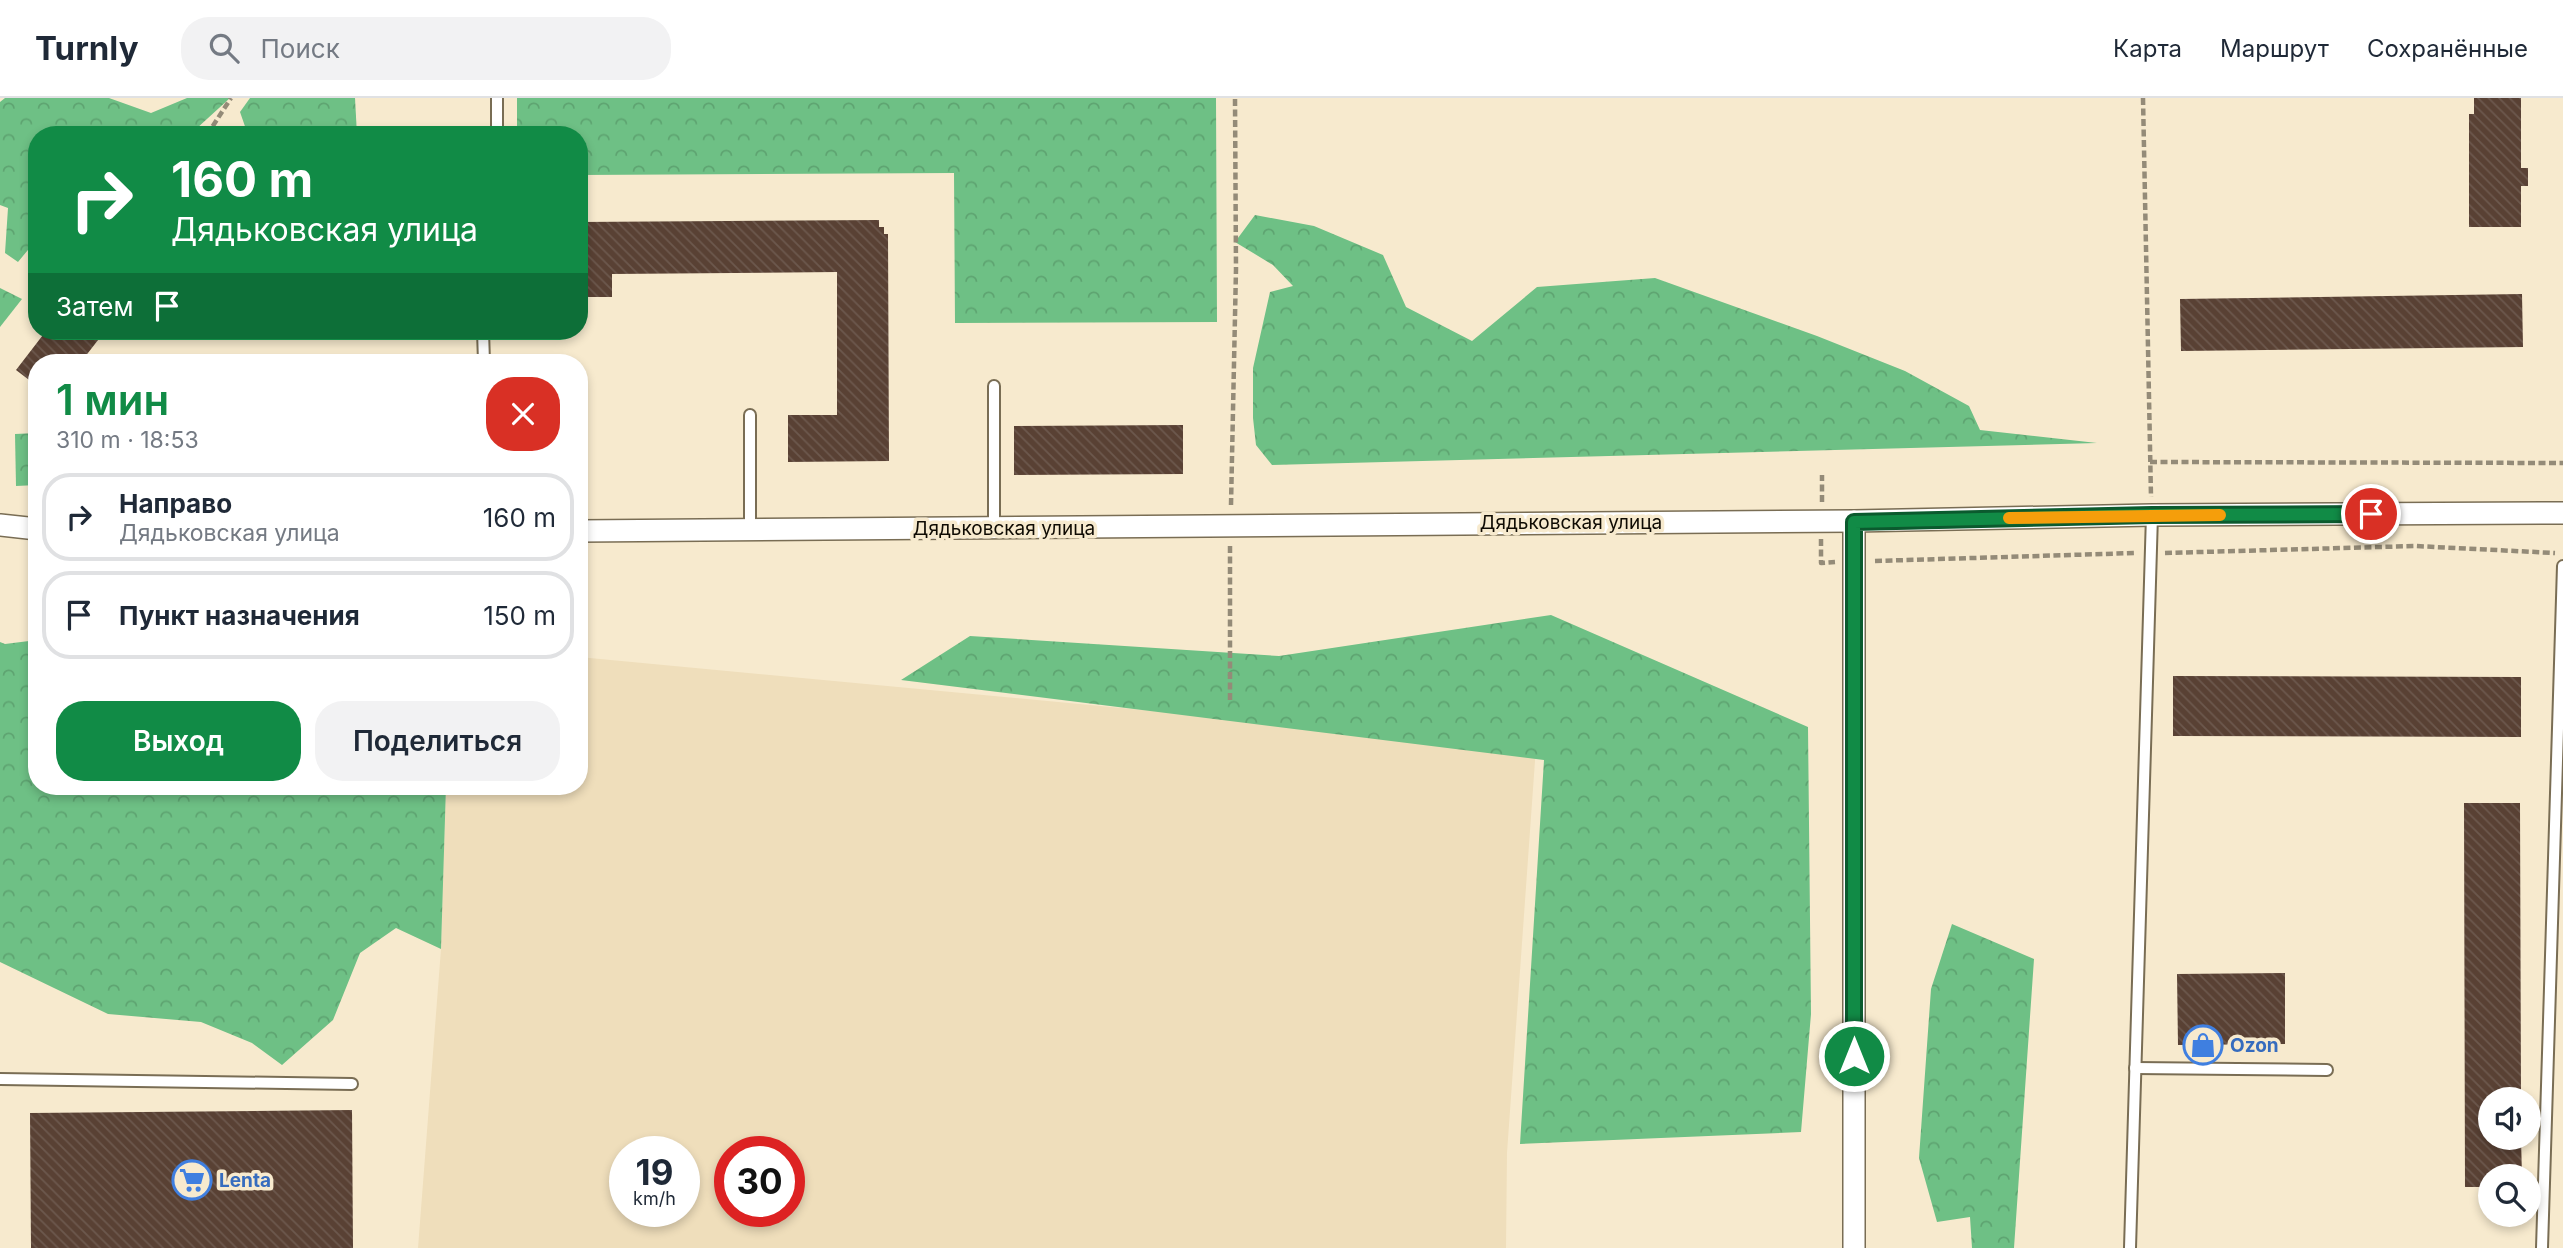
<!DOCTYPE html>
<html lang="ru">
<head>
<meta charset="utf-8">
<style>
  body { margin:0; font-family:Inter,sans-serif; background:#f2f2f3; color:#1f2937; height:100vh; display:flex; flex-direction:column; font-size:26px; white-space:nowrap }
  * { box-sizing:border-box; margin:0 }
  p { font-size:23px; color:#747a83 }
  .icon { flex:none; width:38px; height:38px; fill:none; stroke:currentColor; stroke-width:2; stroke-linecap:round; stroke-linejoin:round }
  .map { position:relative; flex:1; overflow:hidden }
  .sheet { position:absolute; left:28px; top:256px; width:560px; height:441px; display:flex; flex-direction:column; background:#fff; border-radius:28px; box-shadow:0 4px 10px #0003 }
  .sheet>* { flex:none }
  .hud { position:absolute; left:28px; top:28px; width:560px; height:214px; border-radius:28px; box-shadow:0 4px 10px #0003; background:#118b46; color:#fff; overflow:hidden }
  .fabs { position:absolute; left:2478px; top:989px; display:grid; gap:14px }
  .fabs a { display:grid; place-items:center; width:63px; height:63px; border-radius:50%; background:#fff; box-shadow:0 4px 10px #0003; font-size:35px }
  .speed { position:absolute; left:609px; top:1038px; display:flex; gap:14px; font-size:35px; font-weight:700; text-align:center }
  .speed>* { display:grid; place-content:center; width:91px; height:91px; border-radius:50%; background:#fff; box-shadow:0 4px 10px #0003; line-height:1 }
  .speed small { font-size:18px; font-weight:400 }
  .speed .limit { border:10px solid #d22; background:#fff; color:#111 }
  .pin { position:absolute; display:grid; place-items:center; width:60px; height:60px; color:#fff; margin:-30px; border:4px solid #fff; border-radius:50%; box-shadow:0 2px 7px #0007 }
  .me { position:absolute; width:77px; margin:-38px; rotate:0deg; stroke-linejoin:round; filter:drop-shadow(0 0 5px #0008) }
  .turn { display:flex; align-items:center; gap:24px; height:147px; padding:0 28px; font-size:32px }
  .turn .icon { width:91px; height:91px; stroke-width:2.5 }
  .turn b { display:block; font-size:49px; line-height:60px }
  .then { display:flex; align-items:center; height:66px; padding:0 28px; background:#0003; gap:14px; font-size:26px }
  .round { display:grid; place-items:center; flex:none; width:74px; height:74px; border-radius:28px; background:#f2f2f3 }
  .head { display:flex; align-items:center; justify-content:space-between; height:119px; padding:0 28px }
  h1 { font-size:42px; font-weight:600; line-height:52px; color:#118b46 }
  .primary-button { display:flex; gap:14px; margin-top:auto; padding:14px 28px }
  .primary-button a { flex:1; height:80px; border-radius:28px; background:#118b46; color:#fff; font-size:28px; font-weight:600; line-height:80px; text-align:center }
  .primary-button a+a { background:#f2f2f3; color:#1f2937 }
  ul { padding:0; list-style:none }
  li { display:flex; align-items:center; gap:21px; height:88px; margin:0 14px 10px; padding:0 14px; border:4px solid #e0e1e3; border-radius:28px }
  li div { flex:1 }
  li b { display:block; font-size:26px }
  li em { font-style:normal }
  header { display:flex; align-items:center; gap:42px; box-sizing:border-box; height:98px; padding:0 35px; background:#fff; border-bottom:2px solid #e0e1e3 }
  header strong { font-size:33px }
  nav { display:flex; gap:38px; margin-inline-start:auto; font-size:24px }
  .search { width:490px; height:63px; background:#f2f2f3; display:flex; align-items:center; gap:18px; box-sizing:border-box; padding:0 24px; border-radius:28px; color:#747a83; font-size:26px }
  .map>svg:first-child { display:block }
  .built { fill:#efdebb; fill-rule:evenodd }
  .forest { fill:url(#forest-crowns) }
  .building { fill:url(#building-back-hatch) }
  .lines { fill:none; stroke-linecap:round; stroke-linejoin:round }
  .lane-casing { stroke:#796d54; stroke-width:14 }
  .street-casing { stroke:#796d54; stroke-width:24 }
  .path { stroke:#948b78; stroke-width:4.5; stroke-dasharray:7 3.5; stroke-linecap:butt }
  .lane { stroke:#fff; stroke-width:10 }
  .street { stroke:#fff; stroke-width:21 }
  .route-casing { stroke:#0b5a2e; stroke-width:18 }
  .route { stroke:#118b46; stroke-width:12 }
  .slow { stroke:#f59e0b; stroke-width:12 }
  .labels { text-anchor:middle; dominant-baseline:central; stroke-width:7; stroke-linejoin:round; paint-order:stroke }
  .street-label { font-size:19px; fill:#0f0b03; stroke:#f7eace }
  .shop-label { font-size:19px; font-weight:bold; fill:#366cbe; stroke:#f7eace; text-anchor:start }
</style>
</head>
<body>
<header>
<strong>Turnly</strong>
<div class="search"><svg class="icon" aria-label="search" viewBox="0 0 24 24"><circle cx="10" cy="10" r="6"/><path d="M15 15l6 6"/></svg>Поиск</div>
<nav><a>Карта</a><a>Маршрут</a><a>Сохранённые</a></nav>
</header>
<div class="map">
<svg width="2563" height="1150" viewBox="0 0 2563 1150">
  <defs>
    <pattern id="forest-crowns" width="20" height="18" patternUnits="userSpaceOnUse" patternTransform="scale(1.75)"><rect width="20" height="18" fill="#6ec085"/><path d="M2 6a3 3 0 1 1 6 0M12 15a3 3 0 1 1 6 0" fill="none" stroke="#5ea471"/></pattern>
    <pattern id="building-back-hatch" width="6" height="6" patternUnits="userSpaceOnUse" patternTransform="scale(1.75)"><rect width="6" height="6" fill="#594134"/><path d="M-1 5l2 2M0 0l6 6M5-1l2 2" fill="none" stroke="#6c584d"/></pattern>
  </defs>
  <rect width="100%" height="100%" fill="#f7eace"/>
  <path class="built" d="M579,559L1536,649L1507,1055L1506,1150H418L441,851L446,688H579ZM625,1054H684V1113H625ZM730,1054H789V1113H730Z"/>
  <g class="forest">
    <path d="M5,0H109L151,15L187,0H230L196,31L193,37H37V141L18,164L5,155L8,110L0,107V4Z"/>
    <path d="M250,0H355L357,37H248L240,14Z"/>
    <path d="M517,0H1216L1217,224L955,225L954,75L579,77V37H517Z"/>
    <path d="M1255,117L1314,128L1383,157L1406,209L1472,243L1537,189L1655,180L1817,238L1905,273L1969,308L1980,332L2097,345L1272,367L1256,347L1253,320V270L1270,194L1293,188L1273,167L1235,144Z"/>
    <path d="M0,190L22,201L0,229Z"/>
    <path d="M37,335V387L16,388L15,336Z"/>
    <path d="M1551,517L1808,629L1811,916L1801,1034L1520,1046L1544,662L901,582L970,538L1279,558Z"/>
    <path d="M37,542V688H446L441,851L396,830L360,855L333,922L282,967L252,945L201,924L108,916L0,864V544L5,546Z"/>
    <path d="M1952,826L2034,861L2014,1150H1972L1970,1119L1937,1124L1919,1060L1931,891Z"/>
  </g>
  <g class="building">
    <path d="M2474,0H2521V70H2528V88H2521V129H2469V16H2474Z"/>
    <path d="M879,122V129H884V136H888L889,363L788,364V317H837V174L612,176V199H579V124Z"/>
    <path d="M2522,196L2523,249L2181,253L2180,201Z"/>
    <path d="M46,233H105L81,264H37V288L16,272Z"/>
    <path d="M1183,327V376L1014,377V328Z"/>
    <path d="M2173,578L2521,579V639L2173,638Z"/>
    <path d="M2464,705H2520L2521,1001H2490V1040H2521L2522,1078H2490V1089H2465Z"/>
    <path d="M2285,875V946L2178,947L2177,876Z"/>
    <path d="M352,1012L353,1150H31L30,1015Z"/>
  </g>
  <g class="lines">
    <g class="lane-casing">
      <g id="lane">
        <path d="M497,0V37"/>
        <path d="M483,233L484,264"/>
        <path d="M994,288V430"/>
        <path d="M750,317V432"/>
        <path d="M2135,970L2327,972"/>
        <path d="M0,981L352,986"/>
        <path d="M2130,1150L2152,417"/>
        <path d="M2542,1150L2563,468"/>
      </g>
    </g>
    <g class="street-casing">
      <g id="street">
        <path d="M1854,423V1150"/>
        <path d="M0,427L37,431"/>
        <path d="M579,433L1854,423L2152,417L2563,415"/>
      </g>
    </g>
    <g class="path">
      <path d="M2143,0L2151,399"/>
      <path d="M207,37L231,0"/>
      <path d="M2150,364L2563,365"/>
      <path d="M1822,404V377"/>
      <path d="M1231,407L1236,171L1235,0"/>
      <path d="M1821,441V465L1835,464"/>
      <path d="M1230,448V604"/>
      <path d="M2165,455L2415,448L2555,455"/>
      <path d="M1875,463L2135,455"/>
    </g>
    <use href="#lane" class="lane"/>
    <use href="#street" class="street"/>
  </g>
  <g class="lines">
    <g class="route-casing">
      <path id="route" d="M1854,958V424L2152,417L2371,416"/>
    </g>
    <use href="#route" class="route"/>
    <path class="slow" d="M2009,420L2220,417"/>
  </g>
  <defs>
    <g id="shop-ring" transform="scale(2.0125)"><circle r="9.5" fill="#f7eace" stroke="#3f7fe0" stroke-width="1.5"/><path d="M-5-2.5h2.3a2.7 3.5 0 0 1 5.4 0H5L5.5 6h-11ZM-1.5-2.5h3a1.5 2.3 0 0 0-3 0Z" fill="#3f7fe0"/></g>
    <g id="supermarket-ring" transform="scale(2.0125)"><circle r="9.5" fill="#f7eace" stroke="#3f7fe0" stroke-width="1.5"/><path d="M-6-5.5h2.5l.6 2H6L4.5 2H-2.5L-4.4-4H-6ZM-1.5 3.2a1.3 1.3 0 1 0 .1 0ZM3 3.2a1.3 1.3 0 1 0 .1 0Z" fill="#3f7fe0"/></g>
  </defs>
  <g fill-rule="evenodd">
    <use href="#shop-ring" x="2203" y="947"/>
    <use href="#supermarket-ring" x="192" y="1082"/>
  </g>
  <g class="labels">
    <g class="street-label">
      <text x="1571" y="424">Дядьковская улица</text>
      <text x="1004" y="430">Дядьковская улица</text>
    </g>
    <g class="shop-label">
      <text x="2230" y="947">Ozon</text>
      <text x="219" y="1082">Lenta</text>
    </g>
  </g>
</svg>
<div class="fabs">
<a><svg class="icon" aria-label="sound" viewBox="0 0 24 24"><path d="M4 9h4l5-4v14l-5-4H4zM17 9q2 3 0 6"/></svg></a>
<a><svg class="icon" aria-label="search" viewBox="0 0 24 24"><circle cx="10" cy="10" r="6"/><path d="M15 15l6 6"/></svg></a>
</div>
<div class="speed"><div>19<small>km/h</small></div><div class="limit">30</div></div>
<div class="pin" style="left:2371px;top:416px;background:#d93025"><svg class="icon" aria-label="arrive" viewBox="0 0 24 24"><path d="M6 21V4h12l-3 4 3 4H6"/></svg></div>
<svg class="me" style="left:1854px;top:958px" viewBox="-20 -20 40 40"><circle r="17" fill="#118b46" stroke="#fff" stroke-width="3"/><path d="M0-11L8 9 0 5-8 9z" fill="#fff"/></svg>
<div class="hud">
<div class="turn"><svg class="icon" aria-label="right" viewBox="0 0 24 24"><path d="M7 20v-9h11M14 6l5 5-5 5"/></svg><div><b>160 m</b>Дядьковская улица</div></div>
<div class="then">Затем<svg class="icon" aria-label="arrive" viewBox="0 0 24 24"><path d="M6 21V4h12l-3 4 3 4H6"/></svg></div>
</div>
<section class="sheet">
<div class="head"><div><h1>1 мин</h1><p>310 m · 18:53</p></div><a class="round" style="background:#d93025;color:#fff"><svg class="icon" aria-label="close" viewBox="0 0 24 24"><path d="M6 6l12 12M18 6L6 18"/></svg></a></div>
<ul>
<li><svg class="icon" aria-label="right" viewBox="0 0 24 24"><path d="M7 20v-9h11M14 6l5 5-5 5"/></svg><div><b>Направо</b><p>Дядьковская улица</p></div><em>160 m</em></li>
<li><svg class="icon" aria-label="arrive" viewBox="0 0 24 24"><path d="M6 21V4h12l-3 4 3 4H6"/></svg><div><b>Пункт назначения</b></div><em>150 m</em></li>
</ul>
<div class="primary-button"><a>Выход</a><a>Поделиться</a></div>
</section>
</div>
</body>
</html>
